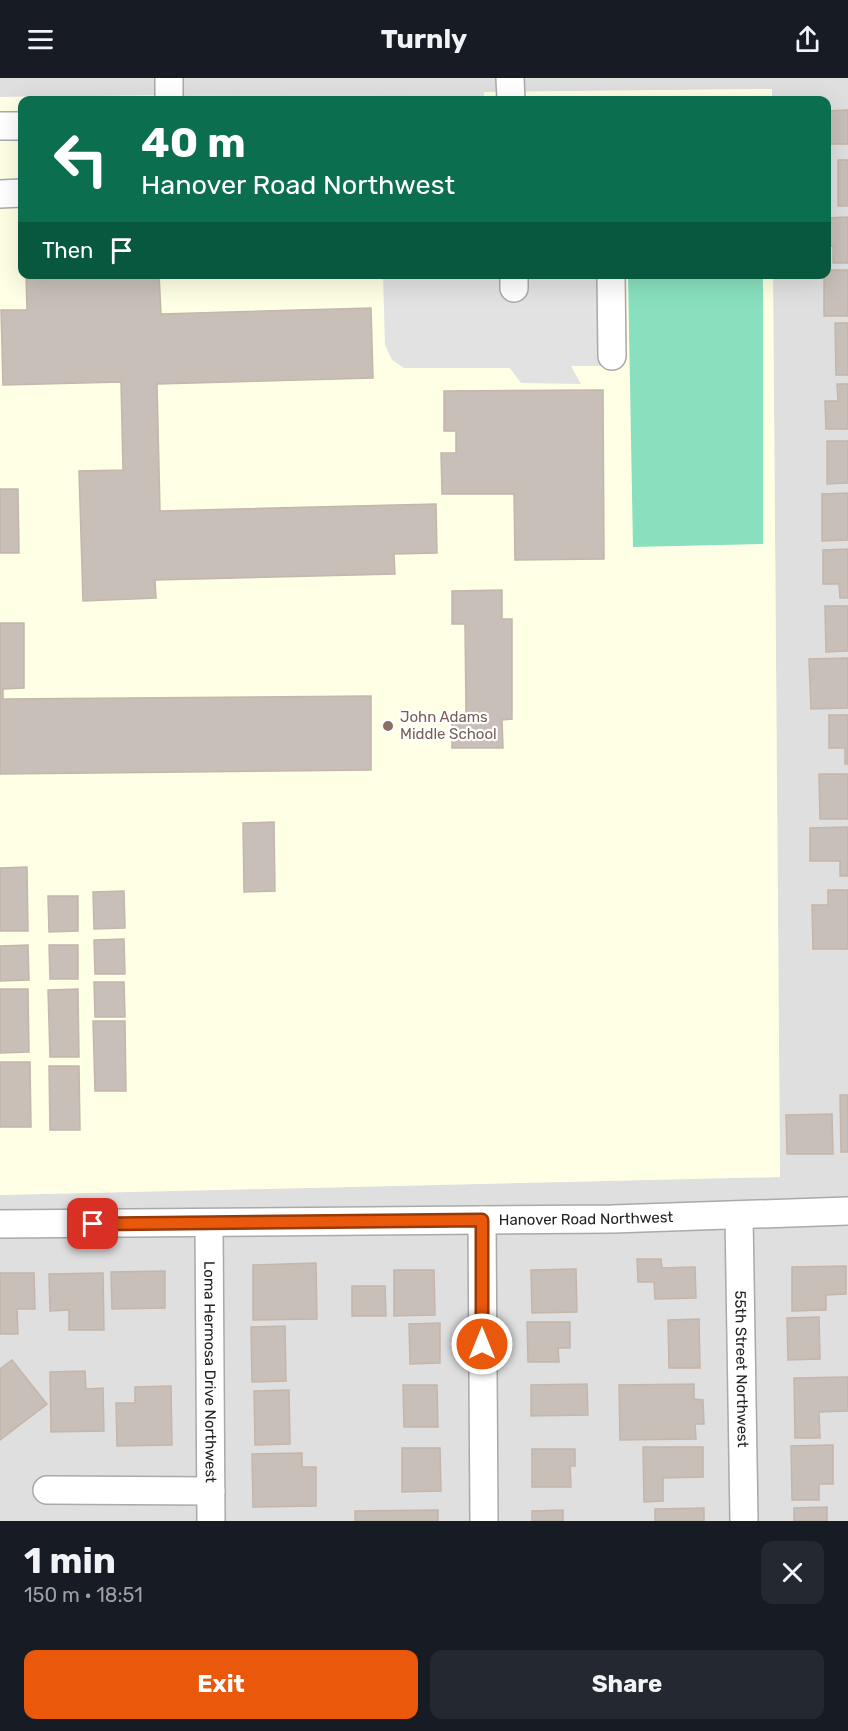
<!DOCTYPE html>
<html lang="en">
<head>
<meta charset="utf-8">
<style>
  body { margin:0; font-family:Rubik,sans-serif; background:#242831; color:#f1f3f6; height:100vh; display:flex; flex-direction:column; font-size:22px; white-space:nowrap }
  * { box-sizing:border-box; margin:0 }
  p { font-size:20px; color:#9ea1a6 }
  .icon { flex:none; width:33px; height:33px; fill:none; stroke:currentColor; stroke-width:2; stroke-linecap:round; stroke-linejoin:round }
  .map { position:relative; height:1443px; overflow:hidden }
  .details { display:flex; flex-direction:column; background:#171b24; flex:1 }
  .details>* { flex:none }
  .guide { position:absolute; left:18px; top:18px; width:813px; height:183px; border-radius:12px; box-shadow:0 6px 24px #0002; background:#0b6e4f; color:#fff; overflow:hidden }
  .pin { position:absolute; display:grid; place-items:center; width:51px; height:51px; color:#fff; margin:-26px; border-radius:12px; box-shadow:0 3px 9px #0006 }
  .me { position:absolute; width:66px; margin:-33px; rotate:0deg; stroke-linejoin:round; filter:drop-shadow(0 0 4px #0008) }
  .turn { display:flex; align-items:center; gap:21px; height:126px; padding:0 24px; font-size:27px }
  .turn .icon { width:78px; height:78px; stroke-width:2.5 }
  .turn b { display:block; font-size:42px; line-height:51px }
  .then { display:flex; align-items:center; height:57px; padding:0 24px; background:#0003; gap:12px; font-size:22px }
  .round { display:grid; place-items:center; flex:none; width:63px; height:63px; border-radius:12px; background:#242831 }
  .overview { display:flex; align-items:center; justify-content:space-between; height:102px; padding:0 24px }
  h1 { font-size:36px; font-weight:700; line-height:45px }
  .primary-button { display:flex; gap:12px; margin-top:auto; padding:12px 24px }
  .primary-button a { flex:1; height:69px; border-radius:12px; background:#ea580c; color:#fff; font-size:24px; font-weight:700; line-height:69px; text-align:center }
  .primary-button a+a { background:#242831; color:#f1f3f6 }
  header { display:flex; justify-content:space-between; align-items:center; height:78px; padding:0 24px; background:#171b24; font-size:27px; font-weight:700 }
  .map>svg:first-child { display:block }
  .residential { fill:#e0dfdf }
  .education { fill:#ffffe5 }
  .pitch { fill:#88e0be }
  .parking { fill:#e2e2e2 }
  .building { fill:#c7bfb8; stroke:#c4b6ab; stroke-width:1.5 }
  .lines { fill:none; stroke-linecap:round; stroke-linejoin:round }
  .minor-casing { stroke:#a9a9a9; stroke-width:30 }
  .minor { stroke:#fff; stroke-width:27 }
  .route-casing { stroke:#983908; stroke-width:15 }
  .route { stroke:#ea580c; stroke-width:10 }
  .education-dot { fill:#8d6e63; stroke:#fff; stroke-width:2 }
  .labels { text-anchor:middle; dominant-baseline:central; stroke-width:4.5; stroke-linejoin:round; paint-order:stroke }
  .education-label { font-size:15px; fill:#785e54; stroke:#fff; text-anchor:start }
  .street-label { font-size:15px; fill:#222; stroke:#fff }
</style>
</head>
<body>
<header><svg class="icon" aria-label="menu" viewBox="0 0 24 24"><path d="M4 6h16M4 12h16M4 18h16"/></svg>Turnly<svg class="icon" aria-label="share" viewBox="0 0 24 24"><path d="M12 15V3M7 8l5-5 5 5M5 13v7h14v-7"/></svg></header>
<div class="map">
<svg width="848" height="1443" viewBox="0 0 848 1443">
  <rect width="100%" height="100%" fill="#f2efe9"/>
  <path class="residential" d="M0,0H848V1443H0V1117L780,1099L773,197L826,196V22H772L771,11L0,19Z"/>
  <path class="education" d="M772,11V22H22V196L773,197L780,1099L0,1117V19Z"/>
  <path class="pitch" d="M628,197H763V466L633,469Z"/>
  <g class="parking">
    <path d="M484,11V22H179V17Z"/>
    <path d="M478,196L622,197L624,288H571L581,306L521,305L510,290H404L392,282L385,267L383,197Z"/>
  </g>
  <g class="building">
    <path d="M848,32V66H826V33Z"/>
    <rect x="838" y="82" width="10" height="46"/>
    <path d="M848,139V185H833V168L826,169V140Z"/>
    <path d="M826,192H848V238H824V196H826Z"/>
    <path d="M26,196H159L161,236L371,230L373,300L157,306L160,433L436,426L437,475L394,476L395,496L155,502L156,520L83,523L79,393L123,392L121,304L3,307L1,232H27Z"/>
    <path d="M835,245H848V297H836Z"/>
    <path d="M837,306H848V351H826L825,323H838Z"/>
    <path d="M603,312L604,481L515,482L514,416H442L441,375H456V353H444V313Z"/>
    <path d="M827,363H848V405L827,406Z"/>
    <path d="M0,411H18L19,475H0Z"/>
    <path d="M848,415V462L822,463V416Z"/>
    <path d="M848,471V520H840L839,506H823V472Z"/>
    <path d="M502,512V541H512V641L502,642L503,670H452V636H466L465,546H452V513Z"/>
    <path d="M825,528H848V573L826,574Z"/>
    <path d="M0,545H24V610L3,611V621L371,618V692L0,696Z"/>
    <path d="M848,580V630L811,631L809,581Z"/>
    <path d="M829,637H848V686H845V670H829Z"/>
    <path d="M819,696H848V741H820Z"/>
    <path d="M274,744L275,813L244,814L243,745Z"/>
    <path d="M848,749V798H840V783H810V750Z"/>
    <path d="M27,789L28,853H0V790Z"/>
    <path d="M828,812H848V871H813L812,827H828Z"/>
    <path d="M124,813L125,850L94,851L93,814Z"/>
    <path d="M48,818H78V853L49,854Z"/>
    <path d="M124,861L125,896H95L94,862Z"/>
    <path d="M28,867L29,902L0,903V868Z"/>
    <path d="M49,867H78V901H50Z"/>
    <path d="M94,904H124L125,939H95Z"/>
    <path d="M0,911H28L29,974L0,975Z"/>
    <path d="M78,911L79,979H50L48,912Z"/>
    <path d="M93,943H125L126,1013H95Z"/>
    <path d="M0,984H30L31,1049H0Z"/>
    <path d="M49,988H79L80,1052H50Z"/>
    <path d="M840,1017H848V1074H841Z"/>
    <path d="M832,1036L833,1076H787L786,1037Z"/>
    <path d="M637,1181H661L662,1190L695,1189L696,1220L655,1221L654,1204H638Z"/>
    <path d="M316,1185L317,1241L253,1242V1187Z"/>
    <path d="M846,1188V1216L826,1217V1232L792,1233V1189Z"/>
    <path d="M576,1191L577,1234L532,1235L531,1192Z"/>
    <path d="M394,1192H434L435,1237L394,1238Z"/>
    <path d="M165,1193V1230L112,1231L111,1194Z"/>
    <path d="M0,1195H34L35,1231H17L18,1256H0Z"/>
    <path d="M103,1195L104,1252H69V1232L50,1233L49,1196Z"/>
    <path d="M352,1208H385L386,1238H352Z"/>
    <path d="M819,1239L820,1281L788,1282L787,1240Z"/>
    <path d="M699,1241L700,1290H669L668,1242Z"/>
    <path d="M527,1244H570V1270H558L559,1284H528Z"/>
    <path d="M440,1245V1285L410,1286L409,1246Z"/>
    <path d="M285,1248L286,1303L252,1304L251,1249Z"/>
    <path d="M12,1282L47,1326L0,1362V1291Z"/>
    <path d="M85,1293L86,1311L103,1310L104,1353L51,1354L50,1294Z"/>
    <path d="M848,1299V1333L819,1334L820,1360H795L794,1300Z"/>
    <path d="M587,1306L588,1337L531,1338V1307Z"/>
    <path d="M694,1306V1321L703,1322L704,1346H695L696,1361L620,1362L619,1307Z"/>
    <path d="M403,1307H437L438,1349H404Z"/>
    <path d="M171,1308L172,1367L117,1368L116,1325H135V1309Z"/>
    <path d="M289,1312L290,1366L255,1367L254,1313Z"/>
    <path d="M833,1367V1406H819V1422H792L791,1368Z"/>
    <path d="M643,1369H703V1399L663,1400V1423L644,1424Z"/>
    <path d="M402,1370H440L441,1413L402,1414Z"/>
    <path d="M532,1371H575V1388H570L571,1409H532Z"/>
    <path d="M302,1375V1389H316V1428L253,1429L252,1376Z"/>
    <path d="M827,1429V1443H794V1430Z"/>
    <path d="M704,1430V1443H655V1431Z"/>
    <path d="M438,1432V1443H355V1433Z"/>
    <path d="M563,1432V1443H532V1433Z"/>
  </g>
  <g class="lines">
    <g class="minor-casing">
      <g id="minor">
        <path d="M169,0V22"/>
        <path d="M510,0L511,22"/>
        <path d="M0,48H22"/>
        <path d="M0,116L22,115"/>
        <path d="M514,196V210"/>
        <path d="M611,196L612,278"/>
        <path id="s1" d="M739,1138L744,1443"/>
        <path d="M482,1142L484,1443"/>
        <path id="s2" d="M0,1146L613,1141L848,1133"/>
        <path id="s3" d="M209,1146L211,1443"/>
        <path d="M47,1412L211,1413"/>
      </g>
    </g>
    <use href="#minor" class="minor"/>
  </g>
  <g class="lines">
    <g class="route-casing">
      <path id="route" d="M93,1146L482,1142V1266"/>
    </g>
    <use href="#route" class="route"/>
  </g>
  <circle class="education-dot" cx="388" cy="648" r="6"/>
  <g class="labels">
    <g class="education-label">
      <text x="400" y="639">John Adams<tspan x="400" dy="17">Middle School</tspan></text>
    </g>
    <g class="street-label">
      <text stroke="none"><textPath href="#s2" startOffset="586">Hanover Road Northwest</textPath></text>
      <text stroke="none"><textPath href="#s1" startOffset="153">55th Street Northwest</textPath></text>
      <text stroke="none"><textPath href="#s3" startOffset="148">Loma Hermosa Drive Northwest</textPath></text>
    </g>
  </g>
</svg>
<div class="pin" style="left:93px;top:1146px;background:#d93025"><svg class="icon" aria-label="arrive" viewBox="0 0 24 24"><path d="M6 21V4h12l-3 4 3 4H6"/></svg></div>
<svg class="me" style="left:482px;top:1266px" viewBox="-20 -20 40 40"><circle r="17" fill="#ea580c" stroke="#fff" stroke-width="3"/><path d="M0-11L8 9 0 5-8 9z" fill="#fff"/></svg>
<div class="guide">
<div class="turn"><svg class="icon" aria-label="left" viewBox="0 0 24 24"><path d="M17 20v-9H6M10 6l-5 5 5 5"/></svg><div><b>40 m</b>Hanover Road Northwest</div></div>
<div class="then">Then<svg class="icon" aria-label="arrive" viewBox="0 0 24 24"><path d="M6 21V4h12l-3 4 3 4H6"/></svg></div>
</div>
</div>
<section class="details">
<div class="overview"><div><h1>1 min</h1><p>150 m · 18:51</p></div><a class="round"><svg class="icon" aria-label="close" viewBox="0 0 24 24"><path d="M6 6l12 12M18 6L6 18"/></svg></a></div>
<div class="primary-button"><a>Exit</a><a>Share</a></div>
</section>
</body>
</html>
